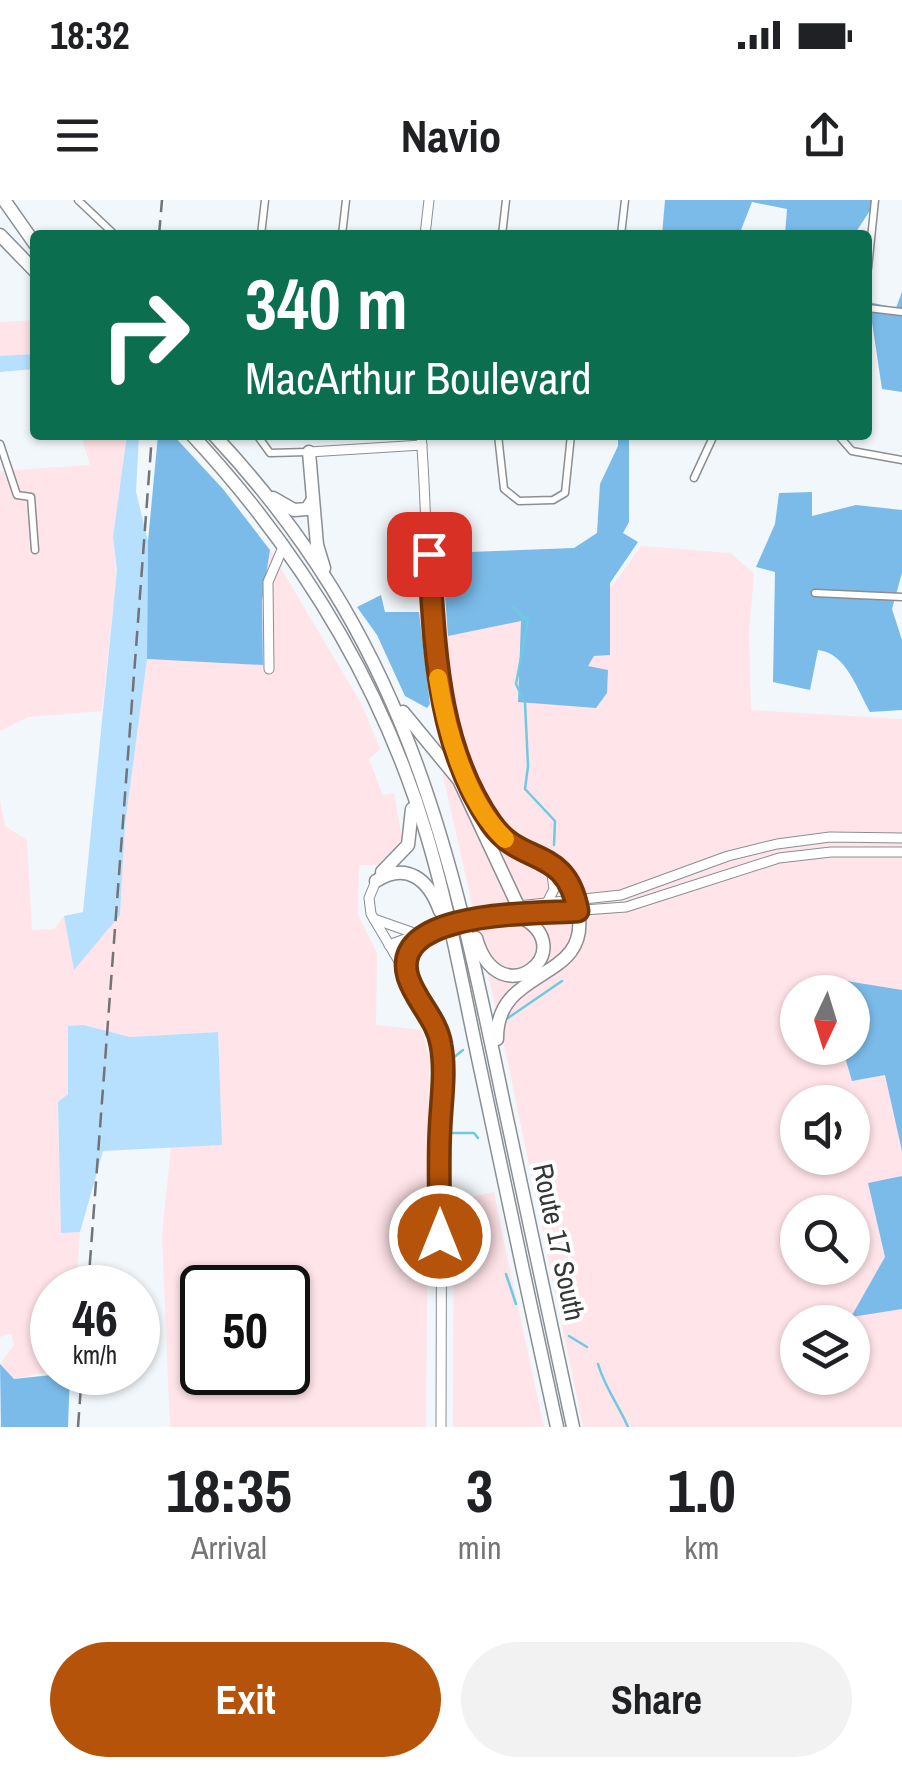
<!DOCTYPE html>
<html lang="en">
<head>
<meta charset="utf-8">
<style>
  body { margin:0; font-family:"Archivo Narrow",sans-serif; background:#f2f2f2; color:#202124; height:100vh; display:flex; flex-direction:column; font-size:38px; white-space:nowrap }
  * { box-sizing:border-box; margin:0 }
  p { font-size:32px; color:#757577 }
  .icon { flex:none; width:55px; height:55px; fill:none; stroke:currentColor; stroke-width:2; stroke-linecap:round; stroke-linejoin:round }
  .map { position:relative; height:1227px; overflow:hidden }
  .sheet { display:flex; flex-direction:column; background:#fff; flex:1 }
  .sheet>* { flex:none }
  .banner { position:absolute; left:30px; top:30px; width:842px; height:210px; border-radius:10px; box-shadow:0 2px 8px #0004; background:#0b6e4f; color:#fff; overflow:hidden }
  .needle { width:65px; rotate:184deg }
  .buttons { position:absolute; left:780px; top:775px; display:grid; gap:20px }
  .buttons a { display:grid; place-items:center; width:90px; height:90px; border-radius:50%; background:#fff; box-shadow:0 2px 8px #0004; font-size:50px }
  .speed { position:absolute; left:30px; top:1065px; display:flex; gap:20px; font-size:50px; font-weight:700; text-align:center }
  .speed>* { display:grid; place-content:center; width:130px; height:130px; border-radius:50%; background:#fff; box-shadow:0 2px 8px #0004; line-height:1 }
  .speed small { font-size:25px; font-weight:400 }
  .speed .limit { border:5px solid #111; border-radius:15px; background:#fff; color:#111 }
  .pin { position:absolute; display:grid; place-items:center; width:85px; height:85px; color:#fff; margin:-42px; border-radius:20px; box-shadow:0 5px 15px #0006 }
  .me { position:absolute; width:110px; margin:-55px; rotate:0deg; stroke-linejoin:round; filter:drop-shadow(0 0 8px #0008) }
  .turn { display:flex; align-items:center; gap:35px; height:210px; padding:0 50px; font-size:45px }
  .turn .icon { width:130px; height:130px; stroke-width:2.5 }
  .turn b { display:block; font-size:70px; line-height:85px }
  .eta { display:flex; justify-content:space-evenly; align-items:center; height:170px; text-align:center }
  .eta b { font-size:60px; font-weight:800; line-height:70px }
  .button { display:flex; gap:20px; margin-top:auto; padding:20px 50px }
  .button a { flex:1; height:115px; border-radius:60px; background:#b45309; color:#fff; font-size:40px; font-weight:800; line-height:115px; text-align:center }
  .button a+a { background:#f2f2f2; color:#202124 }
  .status { display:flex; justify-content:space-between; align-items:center; height:70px; padding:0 50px; background:#fff; direction:ltr }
  .status svg { height:28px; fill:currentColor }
  header { display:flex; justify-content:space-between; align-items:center; height:130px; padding:0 50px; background:#fff; font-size:45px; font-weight:800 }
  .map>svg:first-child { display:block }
  .industrial { fill:#ffe4e9; fill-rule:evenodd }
  .green { fill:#b7dffe }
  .forest { fill:#7bbbe9 }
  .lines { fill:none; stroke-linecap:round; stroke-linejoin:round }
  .stream { stroke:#6ecae2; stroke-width:2.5 }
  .street-casing { stroke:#8a8e92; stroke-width:9 }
  .secondary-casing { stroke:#8a8e92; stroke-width:11 }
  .highway-casing { stroke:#8a8e92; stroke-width:15 }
  .street { stroke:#fff; stroke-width:6 }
  .secondary { stroke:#fff; stroke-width:9 }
  .highway { stroke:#fff; stroke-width:12 }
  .rail { stroke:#717376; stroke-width:2.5; stroke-dasharray:15 8; stroke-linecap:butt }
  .secondary-bridge-casing { stroke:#8a8e92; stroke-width:11; stroke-linecap:butt }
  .secondary-bridge { stroke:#fff; stroke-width:9 }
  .route-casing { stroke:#753606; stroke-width:25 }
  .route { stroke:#b45309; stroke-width:18 }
  .slow { stroke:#f59e0b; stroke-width:18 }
  .labels { text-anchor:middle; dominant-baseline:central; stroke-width:8; stroke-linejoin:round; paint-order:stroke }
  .street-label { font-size:28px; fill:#343638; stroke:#fff }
</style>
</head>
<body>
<div class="status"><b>18:32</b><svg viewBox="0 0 49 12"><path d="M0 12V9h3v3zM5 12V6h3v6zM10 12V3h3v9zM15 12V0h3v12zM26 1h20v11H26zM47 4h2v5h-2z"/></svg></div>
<header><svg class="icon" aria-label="menu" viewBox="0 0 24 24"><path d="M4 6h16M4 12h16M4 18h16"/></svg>Navio<svg class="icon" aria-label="share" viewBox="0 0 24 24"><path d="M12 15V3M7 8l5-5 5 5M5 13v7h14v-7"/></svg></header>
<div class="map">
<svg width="902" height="1227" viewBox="0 0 902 1227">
  <rect width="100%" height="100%" fill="#f2f7fb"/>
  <g class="industrial">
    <path d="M35,120V154L0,156V122Z"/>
    <path d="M81,235H127L113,337L117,370L102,511L28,517L0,531V271L90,265Z"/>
    <path d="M641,346L731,353L754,374L749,432L751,510L902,519V1227H583L508,863L443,576L446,519L433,416L612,386ZM798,792H852V848H798ZM798,902H852V958H798ZM798,1012H852V1068H798ZM798,1122H852V1178H798Z"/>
    <path d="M270,350L361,503L380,549L369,559L383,595L394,593L402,639L378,665H359L358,715L377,753L376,825L422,830L429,857L426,1227H170L162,1034L171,947L222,945L217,832L130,837L85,825L69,826L68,894L58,903L61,1032H80L76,1087L52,1088V1171L13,1179L0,1164L14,1145L11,1134L0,1137V600L5,626L27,640L32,730L54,729L64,716L74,769L120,715L125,625L147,459L263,465L262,401ZM202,1088H288V1172H202Z"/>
    <path d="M494,992L502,1033L544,1227H453L454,1001Z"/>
  </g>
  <g class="green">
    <path d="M35,154V169L0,172V156Z"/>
    <path d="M127,235H139L136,292L148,341L147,459L125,625L120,715L74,770L64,716L83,712L117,370L113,337Z"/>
    <path d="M84,825L130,837L218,832L222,945L103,951L80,1032L61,1033L58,902L68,894V826Z"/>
  </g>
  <g class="forest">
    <path d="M665,0H877L854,35H785L787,9L752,2L739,35H662Z"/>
    <path d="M902,92V192L882,189L869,102L896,108Z"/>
    <path d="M158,235H173L223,289L270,350L262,401L263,465L147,459L148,341Z"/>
    <path d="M618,235H629V322L623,333L638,342L610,383V455L594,456L588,466L608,470L607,493L596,508L518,502L521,421L448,436L442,353L574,348L597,333L600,284L618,246Z"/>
    <path d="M812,292V316L856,305L902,310V373L892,409L902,440V510L870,512C857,489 846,453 818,450L810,490L773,482L775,372L756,367L775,324L779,293Z"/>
    <path d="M381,395L385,412H419L430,504L427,508L405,496L377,435L357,407Z"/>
    <path d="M834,779L902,790V951L885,875L852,881L844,854L834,848H852V792H825Z"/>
    <path d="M902,976V1109L851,1117L885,1057L868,983Z"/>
    <path d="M0,1164L14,1179L70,1173L68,1227H1Z"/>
  </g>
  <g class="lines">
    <g class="stream">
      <path d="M512,406L528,421L516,484L525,503L528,566L525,589L555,621L554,645"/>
      <path d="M505,820L562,781"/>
      <path d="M463,850L453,858L447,928L451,933H474L478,938"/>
      <path d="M506,1074L516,1104"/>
      <path d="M569,1136L587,1147"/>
      <path d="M598,1164C605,1188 618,1204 628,1227"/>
    </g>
    <g class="street-casing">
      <g id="street">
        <path d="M78,0L115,35"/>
        <path d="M261,35L265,0"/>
        <path d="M342,35L346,0"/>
        <path d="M502,35L506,0"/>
        <path d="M621,35L625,0"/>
        <path d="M868,68L875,0"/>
        <path d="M868,108L902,112"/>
        <path d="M257,235L270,253L308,252"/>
        <path d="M498,235L504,289L519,301L553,300L565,293L571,235"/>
        <path d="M838,235L852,251L902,260"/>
        <path d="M0,244L17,295L31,297L35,350"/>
        <path d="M694,278L714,235"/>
        <path d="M815,393L902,397"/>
      </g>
    </g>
    <g class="secondary-casing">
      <g id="secondary">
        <path d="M425,35L429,0"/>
        <path d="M421,235C432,362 417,509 489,620C504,643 529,650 548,668C560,680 569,697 578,711"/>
        <path d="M309,252L422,245"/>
        <path d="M269,469L268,382L284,345"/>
        <path d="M539,655L566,675L577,704"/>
        <path d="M376,681L369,698L371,714L432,817L442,852L441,1227"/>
        <path d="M547,703L554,689L552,675"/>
        <path d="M499,716L626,707L779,658L831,652H902"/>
        <path d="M484,718L518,706L621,695L728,656L777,644L830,637L902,638"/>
        <path d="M374,719L411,732"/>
        <path d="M389,745L432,729"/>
        <path d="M394,753L425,733"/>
        <path d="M408,773L416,740"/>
      </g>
    </g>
    <g class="highway-casing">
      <g id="highway">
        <path d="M4,0L35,44"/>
        <path d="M0,35L35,71"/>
        <path d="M192,235C299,350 382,485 427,636C450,713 464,793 481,872C506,990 531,1109 557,1227"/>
        <path d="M214,235C404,438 449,638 503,900C526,1009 550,1118 573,1227"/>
        <path d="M309,252L317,345L324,368"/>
        <path d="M273,298L294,310L307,309L312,301"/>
        <path d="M403,512L459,580L518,706"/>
        <path d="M382,672L408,645L412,609"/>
        <path d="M376,681C407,661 429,680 440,711"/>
        <path d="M476,738C499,819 585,749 519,716"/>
        <path d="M497,839C496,765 592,783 578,711"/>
      </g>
    </g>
    <use href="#street" class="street"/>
    <use href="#secondary" class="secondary"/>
    <use href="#highway" class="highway"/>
    <g class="rail">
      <path d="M159,35L162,0"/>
      <path d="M88,1088L152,235"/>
      <path d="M78,1227L82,1172"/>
    </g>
    <g class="secondary-bridge-casing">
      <path id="secondary-bridge" d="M432,729L484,718"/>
    </g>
    <use href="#secondary-bridge" class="secondary-bridge"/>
  </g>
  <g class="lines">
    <g class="route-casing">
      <path id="route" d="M429,354C435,445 436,544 491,623C521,667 566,645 578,711C539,714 388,709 408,777C416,802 437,819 441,845C446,872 441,902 440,929C438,965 440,1001 440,1036"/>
    </g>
    <use href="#route" class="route"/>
    <path class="slow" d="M438,478C446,530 466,602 505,639"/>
  </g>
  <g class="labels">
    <g class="street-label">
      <text transform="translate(559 1042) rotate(78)">Route 17 South</text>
    </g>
  </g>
</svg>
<div class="buttons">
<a><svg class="needle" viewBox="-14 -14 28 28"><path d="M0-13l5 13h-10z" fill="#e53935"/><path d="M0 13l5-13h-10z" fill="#757577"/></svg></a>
<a><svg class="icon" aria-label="sound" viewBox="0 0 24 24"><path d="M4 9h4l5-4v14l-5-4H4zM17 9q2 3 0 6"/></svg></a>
<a><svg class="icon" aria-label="search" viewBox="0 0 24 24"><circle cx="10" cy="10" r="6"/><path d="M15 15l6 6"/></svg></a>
<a><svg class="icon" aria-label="layers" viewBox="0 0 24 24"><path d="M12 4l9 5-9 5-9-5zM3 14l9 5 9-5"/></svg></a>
</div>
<div class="speed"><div>46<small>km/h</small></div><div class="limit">50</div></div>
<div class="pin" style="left:429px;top:354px;background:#d93025"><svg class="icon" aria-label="arrive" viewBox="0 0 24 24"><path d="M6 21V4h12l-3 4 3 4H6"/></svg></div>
<svg class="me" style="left:440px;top:1036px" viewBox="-20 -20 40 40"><circle r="17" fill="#b45309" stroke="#fff" stroke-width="3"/><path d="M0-11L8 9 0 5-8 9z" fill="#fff"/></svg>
<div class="banner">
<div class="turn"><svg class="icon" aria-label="right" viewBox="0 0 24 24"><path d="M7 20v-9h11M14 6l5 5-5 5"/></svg><div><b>340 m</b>MacArthur Boulevard</div></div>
</div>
</div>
<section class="sheet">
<div class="eta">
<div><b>18:35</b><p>Arrival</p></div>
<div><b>3</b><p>min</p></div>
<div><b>1.0</b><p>km</p></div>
</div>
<div class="button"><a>Exit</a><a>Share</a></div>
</section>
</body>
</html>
